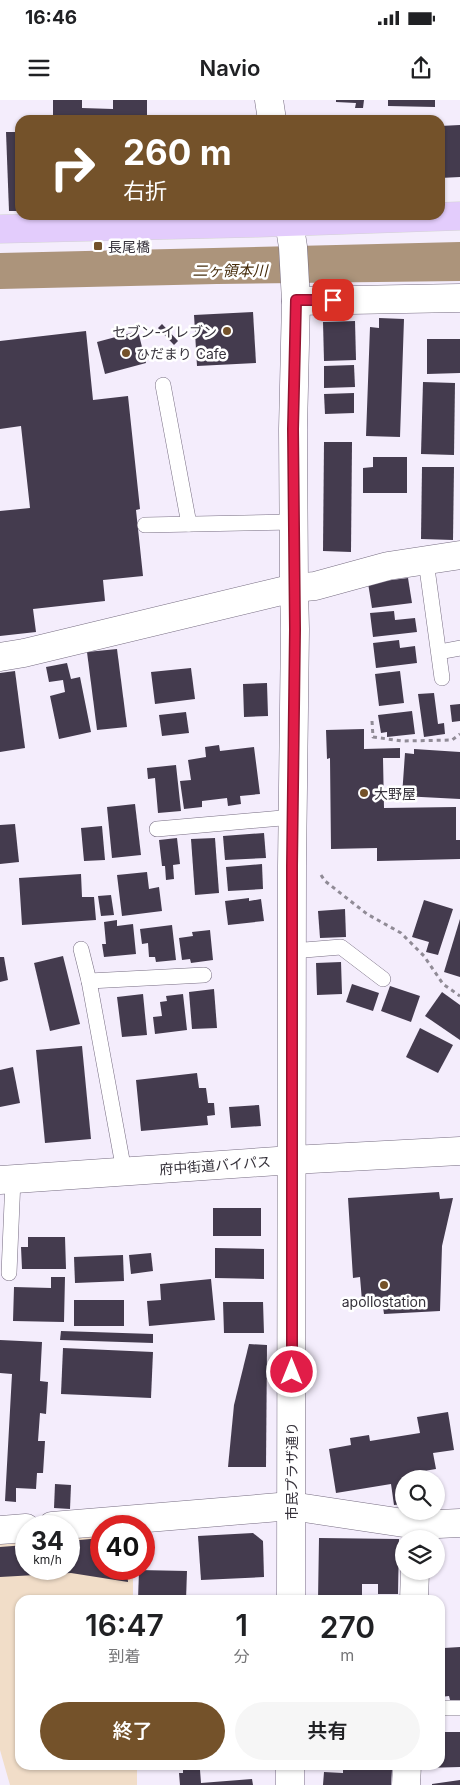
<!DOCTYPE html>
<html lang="ja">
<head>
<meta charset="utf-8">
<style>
  body { margin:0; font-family:Inter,"Noto Sans JP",sans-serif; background:#f6f6f6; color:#202124; height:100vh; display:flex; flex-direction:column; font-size:19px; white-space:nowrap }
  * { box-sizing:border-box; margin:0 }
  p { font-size:16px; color:#757577 }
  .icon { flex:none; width:28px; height:28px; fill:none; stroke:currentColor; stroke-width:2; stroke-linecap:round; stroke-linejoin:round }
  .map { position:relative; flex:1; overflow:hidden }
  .side { position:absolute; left:15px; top:1495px; width:430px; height:175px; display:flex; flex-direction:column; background:#fff; border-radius:15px; box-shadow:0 1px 4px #0004 }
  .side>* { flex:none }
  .top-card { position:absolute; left:15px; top:15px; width:430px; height:105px; border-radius:15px; box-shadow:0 1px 4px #0004; background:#74522a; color:#fff; overflow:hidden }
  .fabs { position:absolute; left:395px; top:1370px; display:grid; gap:10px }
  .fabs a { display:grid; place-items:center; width:50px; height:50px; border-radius:50%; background:#fff; box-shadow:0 1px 4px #0004; font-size:25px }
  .speed { position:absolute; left:15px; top:1415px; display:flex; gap:10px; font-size:25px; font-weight:700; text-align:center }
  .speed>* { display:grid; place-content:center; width:65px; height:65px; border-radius:50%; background:#fff; box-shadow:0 1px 4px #0004; line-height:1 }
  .speed small { font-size:12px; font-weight:400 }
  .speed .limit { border:8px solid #d22; background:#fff; color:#111 }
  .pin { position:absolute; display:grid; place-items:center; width:42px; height:42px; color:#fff; margin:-21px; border-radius:10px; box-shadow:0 2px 8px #0006 }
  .me { position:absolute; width:55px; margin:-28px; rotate:0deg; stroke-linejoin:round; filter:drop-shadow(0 0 4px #0008) }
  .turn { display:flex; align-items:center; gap:18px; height:105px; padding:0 25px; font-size:22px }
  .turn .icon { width:65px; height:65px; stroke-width:2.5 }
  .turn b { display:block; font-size:35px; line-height:42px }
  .eta { display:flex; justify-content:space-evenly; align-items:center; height:85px; text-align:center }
  .eta b { font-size:30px; font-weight:600; line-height:35px }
  .action { display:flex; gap:10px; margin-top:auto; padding:10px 25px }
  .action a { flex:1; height:58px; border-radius:30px; background:#74522a; color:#fff; font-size:20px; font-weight:600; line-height:58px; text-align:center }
  .action a+a { background:#f6f6f6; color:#202124 }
  .status { display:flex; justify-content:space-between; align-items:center; height:35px; padding:0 25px; background:#fff; direction:ltr }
  .status svg { height:14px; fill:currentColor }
  header { display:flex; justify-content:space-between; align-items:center; height:65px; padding:0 25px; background:#fff; font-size:22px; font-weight:600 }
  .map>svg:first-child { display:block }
  .green { fill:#f1ddc8 }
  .water { fill:#ac947b }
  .building { fill:#443b4e }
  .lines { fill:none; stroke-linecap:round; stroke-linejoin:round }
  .lane-casing { stroke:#776d82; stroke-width:16 }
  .street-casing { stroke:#776d82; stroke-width:29 }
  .secondary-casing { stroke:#776d82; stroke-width:29 }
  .primary-casing { stroke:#d3d2d4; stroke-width:29 }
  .path { stroke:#908b96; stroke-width:3; stroke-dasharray:4 4; stroke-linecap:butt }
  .lane { stroke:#fff; stroke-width:15 }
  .street { stroke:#fff; stroke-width:28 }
  .secondary { stroke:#fff; stroke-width:28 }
  .primary { stroke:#e3ccfc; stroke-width:28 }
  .route-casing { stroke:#92132f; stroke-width:12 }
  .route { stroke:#e11d48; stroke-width:9 }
  .poi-dot { fill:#74522a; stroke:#fff; stroke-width:2 }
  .labels { text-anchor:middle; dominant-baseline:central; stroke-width:5; stroke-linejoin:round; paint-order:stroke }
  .poi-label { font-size:14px; fill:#36323b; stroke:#fff; text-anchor:start }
  .street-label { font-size:14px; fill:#36323b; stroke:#fff }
  .water-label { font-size:15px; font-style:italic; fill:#462c0b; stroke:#fff }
</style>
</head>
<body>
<div class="status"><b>16:46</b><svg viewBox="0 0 49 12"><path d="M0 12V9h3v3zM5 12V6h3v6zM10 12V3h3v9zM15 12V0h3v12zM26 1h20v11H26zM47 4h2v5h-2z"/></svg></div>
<header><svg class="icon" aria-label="menu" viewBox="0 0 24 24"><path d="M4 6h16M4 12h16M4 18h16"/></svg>Navio<svg class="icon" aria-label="share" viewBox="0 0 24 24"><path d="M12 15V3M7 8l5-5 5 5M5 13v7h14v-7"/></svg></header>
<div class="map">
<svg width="460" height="1685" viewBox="0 0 460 1685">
  <rect width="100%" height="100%" fill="#f4edfc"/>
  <path class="green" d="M101,1434V1469H133V1500H20V1665H137V1685H10L0,1650V1438L26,1437V1469H69V1435Z"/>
  <path class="water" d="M460,142V181L217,184L0,189V153Z"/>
  <g class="building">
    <path d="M53,0H82V8L113,9V0H147V20H53Z"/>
    <path d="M336,0H364L363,8H355L356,3L336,2Z"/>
    <path d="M388,0H435V7L388,6Z"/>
    <path d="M460,25V77L440,78V26Z"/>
    <path d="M6,32H20V111H9Z"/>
    <path d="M253,212L256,263L197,266L194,215Z"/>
    <path d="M379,218L404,219L400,337L366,336L370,227L379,228Z"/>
    <path d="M355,221L356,260L324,261L323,222Z"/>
    <path d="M162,224L178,241L174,245L158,228Z"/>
    <path d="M86,231L93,300L128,296L140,409L136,410L143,476L103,480L105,501L33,509L36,532L0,536V411L30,408L21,326L0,329V241Z"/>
    <path d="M138,231L146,263L105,274L97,242Z"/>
    <path d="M427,239H460V273L427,274Z"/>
    <path d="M354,265L355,287L324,288V266Z"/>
    <path d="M423,282L455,283L454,355L421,354Z"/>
    <path d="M354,293V313L325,314L324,294Z"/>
    <path d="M324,342H352L351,452L323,451Z"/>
    <path d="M373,357H407V393H363V368L373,367Z"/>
    <path d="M422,367H454L453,440L421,439Z"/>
    <path d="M408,478L412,503L372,508L368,483Z"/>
    <path d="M394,511L395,520L415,518L417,532L373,537L370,513Z"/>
    <path d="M399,540L400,548L415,546L417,563L376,568L373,543Z"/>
    <path d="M117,549L127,627L97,630L87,552Z"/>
    <path d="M67,563L71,579L80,577L91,632L59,639L50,596L65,592L63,580L49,582L46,567Z"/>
    <path d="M191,568L195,599L155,604L151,572Z"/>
    <path d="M15,571L25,648L0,652V573Z"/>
    <path d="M400,571L404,603L379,606L375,574Z"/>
    <path d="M267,583L268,616L244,617L243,584Z"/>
    <path d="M434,593L438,624L444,623L445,634L424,637L418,594Z"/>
    <path d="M460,604V621L452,622L450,605Z"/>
    <path d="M412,611L415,634L387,637V632L381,633L378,615Z"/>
    <path d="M186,612L189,633L162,636L159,615Z"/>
    <path d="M364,629V649L400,648V658H383L384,708L456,707V740H460V759L377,761V748L331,749L330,658L327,659L326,630Z"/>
    <path d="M219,645L220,651L254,647L260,694L240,696L241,704L228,706L227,698L202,701V707L184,709L180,681L191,680L188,660L206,657L205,647Z"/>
    <path d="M414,649L460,652V699L402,696L405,653L414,654Z"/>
    <path d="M176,665L181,711L158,713L155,678L148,679L147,668Z"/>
    <path d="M135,704L141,755L112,758L107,707Z"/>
    <path d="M15,724L19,762L0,764V725Z"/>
    <path d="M102,726L105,760L84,761L81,728Z"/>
    <path d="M264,733L266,758L225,760L223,736Z"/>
    <path d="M177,738L180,764L173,765L174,779L166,780L165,766H162L159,740Z"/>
    <path d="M215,738L219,793L195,795L191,739Z"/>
    <path d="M262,764L263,789L228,791L226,767Z"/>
    <path d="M147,772L149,789L159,787L162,811L122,816L117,775Z"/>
    <path d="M81,774L82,797H94L96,820L22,825L19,778Z"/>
    <path d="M111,795L114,815L101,816L98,796Z"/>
    <path d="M249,798V801L261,799L264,821L228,825L225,801Z"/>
    <path d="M424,800L453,809L438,855L426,852L429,842L412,837Z"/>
    <path d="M345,809L346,837L320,838L318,811Z"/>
    <path d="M460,819V877L444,872Z"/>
    <path d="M117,820V826L133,824L136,854L104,857L102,844H106L104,822Z"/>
    <path d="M172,825L176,860L156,862L155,857H149L148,843L142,844L140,829Z"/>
    <path d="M210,830L213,860L191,863L190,859L182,860L179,838L193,836L192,832Z"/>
    <path d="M63,856L80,924L50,931L34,863Z"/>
    <path d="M0,857H4L8,880L0,882Z"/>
    <path d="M341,862L342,894L317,895L316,863Z"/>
    <path d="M352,884L379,893L373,911L346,902Z"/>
    <path d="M390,886L420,896L411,922L381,911Z"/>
    <path d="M214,889L217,928L192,929L189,892Z"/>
    <path d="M442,892L460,905V940L425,916Z"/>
    <path d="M143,894L147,935L122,937L117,897Z"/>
    <path d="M183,894L187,930L155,934L153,917L162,916L160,902L167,901L166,896Z"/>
    <path d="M420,928L453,945L438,973L406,957Z"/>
    <path d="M82,946L91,1039L45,1043L36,950Z"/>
    <path d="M13,967L20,1003L0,1007V970Z"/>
    <path d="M197,973L199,988H206L208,1003H214L215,1015L207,1016L208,1025L141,1031L136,980Z"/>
    <path d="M259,1005L261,1026L231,1028L229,1007Z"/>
    <path d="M439,1092L440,1099L453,1098L442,1146L440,1211L384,1214L382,1200L362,1201L360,1177L353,1178L348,1098Z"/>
    <rect x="213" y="1108" width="48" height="28"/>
    <path d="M28,1137H65L66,1169H22L21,1147H28Z"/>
    <path d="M215,1148L264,1149V1179L215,1178Z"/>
    <path d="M151,1153L153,1171L131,1174L129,1155Z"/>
    <path d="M123,1155L124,1181L75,1183L74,1157Z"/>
    <path d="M51,1177H65L64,1222L13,1221L14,1187L51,1188Z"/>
    <path d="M211,1179L215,1220L149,1226L147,1201L161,1200L160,1184Z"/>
    <rect x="74" y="1200" width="50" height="26"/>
    <path d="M223,1202H263L264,1233H224Z"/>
    <path d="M61,1231L153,1234V1243L60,1240Z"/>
    <path d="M0,1240L42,1242L40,1281L48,1282L46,1314L40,1313L38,1341H45L43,1373H37L36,1389L16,1388V1402L5,1401L12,1274L0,1273Z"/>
    <path d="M249,1244L267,1245L266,1367H228L234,1305Z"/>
    <path d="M63,1248L153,1252L151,1298L61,1294Z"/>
    <path d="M448,1312L454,1350L433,1353L436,1369L412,1373L413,1379H404V1404L394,1405L391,1384L336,1393L329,1349L351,1345L350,1338L369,1335L370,1341L420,1333L417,1317Z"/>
    <path d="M55,1384L71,1385L70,1409L54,1408Z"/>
    <path d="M253,1433L263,1441L264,1477L201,1480L198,1436Z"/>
    <path d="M101,1438V1469H127L128,1482L71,1473L0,1477V1447L26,1445V1469H69V1441Z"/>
    <path d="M319,1438L399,1439L398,1494H378V1484H362V1500H318Z"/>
    <path d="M139,1470L187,1471L186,1500H138Z"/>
    <path d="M460,1547V1600H450L449,1596L440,1597V1556H444V1548Z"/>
    <path d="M440,1632H460V1667L424,1668V1665H440Z"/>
    <path d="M183,1665H219L220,1668L200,1670L201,1683L252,1679L253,1685H180L179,1673H183Z"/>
    <path d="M343,1665H360L359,1668L392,1670L391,1685H323L324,1672L343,1673Z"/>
    <path d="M460,1680V1685H432V1684Z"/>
  </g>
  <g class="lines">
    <g class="lane-casing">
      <g id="lane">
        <path d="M163,285L189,424"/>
        <path d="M145,425L294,422"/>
        <path d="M426,461L442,578"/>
        <path d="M439,552L460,548"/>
        <path d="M157,729L293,717"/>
        <path d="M81,849L89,881L124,1071"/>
        <path d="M292,851L341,847L383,879"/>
        <path d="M89,881L204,875"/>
        <path d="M9,1173L13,1079"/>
        <path d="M440,1608H460"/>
      </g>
    </g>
    <g class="street-casing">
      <g id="street">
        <path d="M296,201L460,198"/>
        <path d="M0,557L24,553L294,488L315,486L388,466L460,455"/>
        <path d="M52,1426L291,1406L417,1425L460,1423"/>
        <path d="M0,1430L26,1428"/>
        <path d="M414,1500L415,1471"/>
        <path d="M406,1685L407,1665"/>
      </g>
    </g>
    <g class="secondary-casing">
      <g id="secondary">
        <path d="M269,0L272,20"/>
        <path d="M288,115L293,147L296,201L293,329L294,488L295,529L292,766L291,1500"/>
        <path d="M0,1080L292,1060L460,1051"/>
        <path d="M290,1685V1665"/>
      </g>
    </g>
    <g class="primary-casing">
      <path id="primary" d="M0,129L257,123L460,116"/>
    </g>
    <g class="path">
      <path d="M372,621L373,637L402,641L452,640L460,634"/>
      <path d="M321,775L325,781L367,814L401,833L424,856L443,884L460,896"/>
    </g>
    <use href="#lane" class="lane"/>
    <use href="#street" class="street"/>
    <use href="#secondary" class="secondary"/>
    <use href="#primary" class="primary"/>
  </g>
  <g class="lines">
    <g class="route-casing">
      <path id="route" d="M292,1272V766L295,529L293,329L296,200H333"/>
    </g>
    <use href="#route" class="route"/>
  </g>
  <g class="poi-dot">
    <rect x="93" y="141" width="10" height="10" rx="2.5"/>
    <circle cx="227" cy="231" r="5"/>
    <circle cx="126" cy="253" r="5"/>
    <circle cx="364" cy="693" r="5"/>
    <circle cx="384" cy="1185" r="5"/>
  </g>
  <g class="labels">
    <g class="poi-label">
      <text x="108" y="146">長尾橋</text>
      <text x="217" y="231" text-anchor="end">セブン-イレブン</text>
      <text x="136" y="253">ひだまり Cafe</text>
      <text x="374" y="693">大野屋</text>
      <text x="384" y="1201" text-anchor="middle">apollostation</text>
    </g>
    <g class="street-label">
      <text transform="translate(215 1065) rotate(-4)">府中街道バイパス</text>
      <text transform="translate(291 1371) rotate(-90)">市民プラザ通り</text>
    </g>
    <g class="water-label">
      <text x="230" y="170">二ヶ領本川</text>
    </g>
  </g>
</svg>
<div class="fabs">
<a><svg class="icon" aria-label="search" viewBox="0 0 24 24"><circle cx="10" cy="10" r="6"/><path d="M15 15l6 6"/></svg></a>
<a><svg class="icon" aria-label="layers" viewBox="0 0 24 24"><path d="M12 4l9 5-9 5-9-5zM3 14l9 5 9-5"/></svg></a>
</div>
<div class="speed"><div>34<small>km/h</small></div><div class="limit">40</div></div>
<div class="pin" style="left:333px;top:200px;background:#d93025"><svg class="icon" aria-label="arrive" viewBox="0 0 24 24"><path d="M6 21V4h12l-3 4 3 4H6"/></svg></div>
<svg class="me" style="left:292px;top:1272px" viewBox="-20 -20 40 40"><circle r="17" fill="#e11d48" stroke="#fff" stroke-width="3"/><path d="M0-11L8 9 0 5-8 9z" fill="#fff"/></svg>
<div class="top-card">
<div class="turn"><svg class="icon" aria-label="right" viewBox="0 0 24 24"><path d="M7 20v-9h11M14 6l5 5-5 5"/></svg><div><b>260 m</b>右折</div></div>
</div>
<section class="side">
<div class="eta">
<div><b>16:47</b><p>到着</p></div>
<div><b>1</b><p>分</p></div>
<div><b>270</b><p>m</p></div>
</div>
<div class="action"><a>終了</a><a>共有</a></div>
</section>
</div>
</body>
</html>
